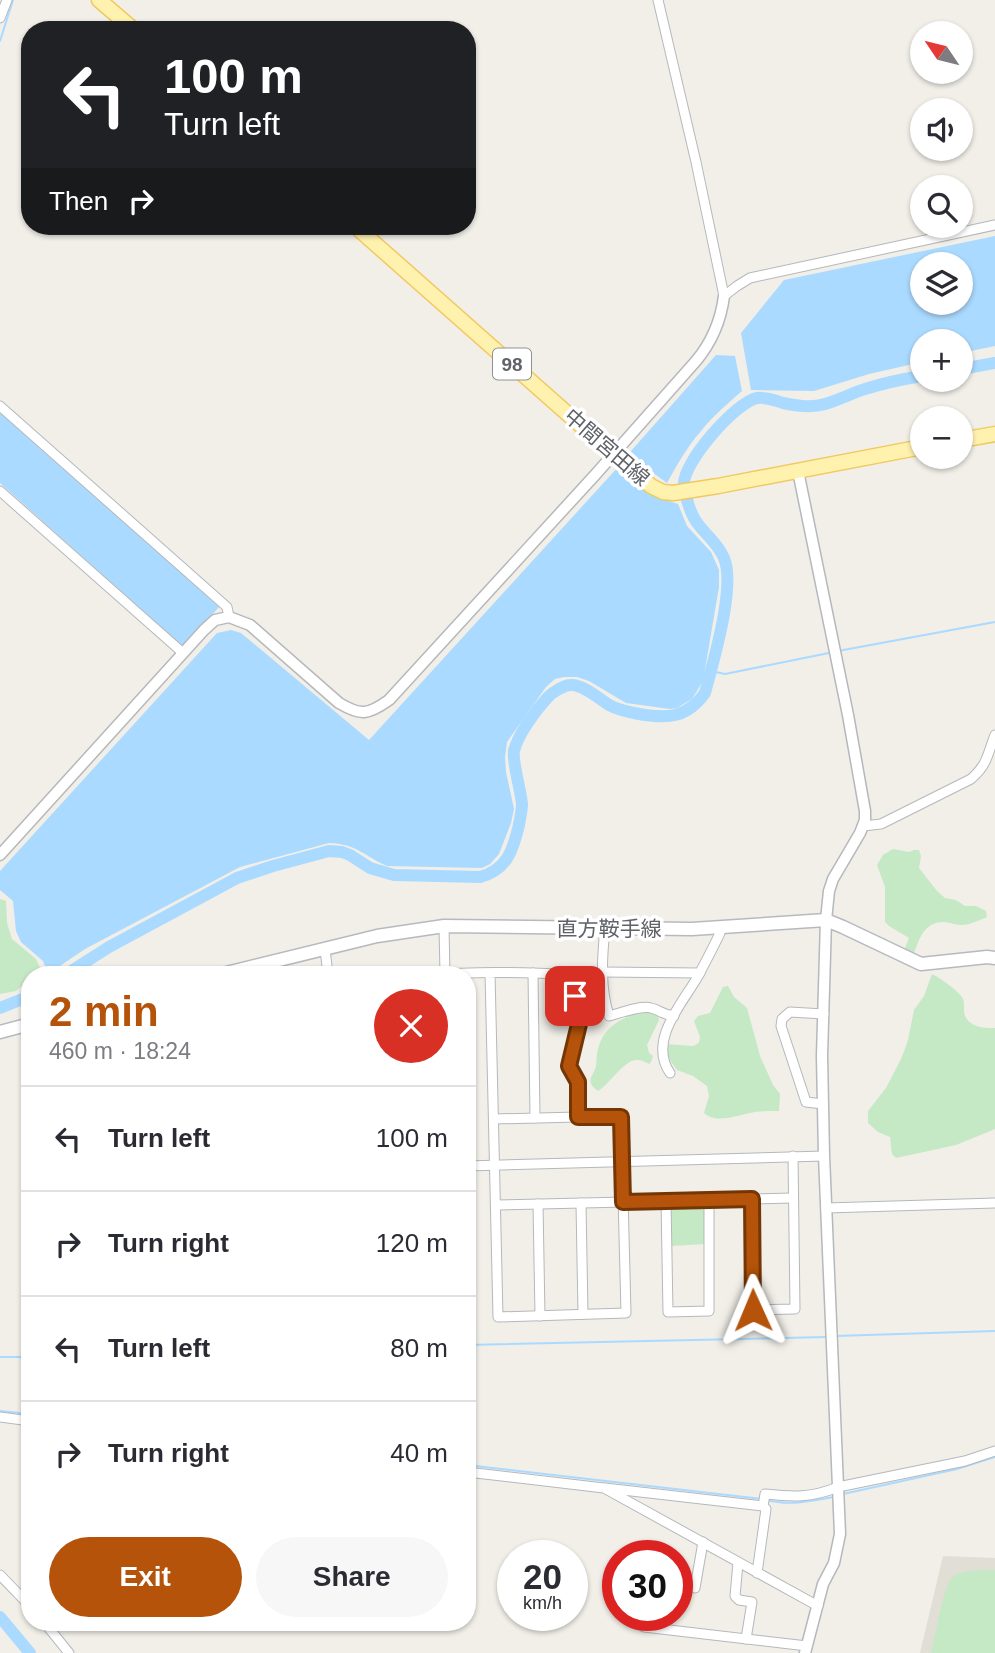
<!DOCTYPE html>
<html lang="en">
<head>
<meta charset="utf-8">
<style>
  body { margin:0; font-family:Helvetica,"Noto Sans JP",sans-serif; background:#f7f7f7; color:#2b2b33; height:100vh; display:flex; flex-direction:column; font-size:26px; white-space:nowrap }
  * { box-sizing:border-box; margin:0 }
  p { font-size:23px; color:#7c7c81 }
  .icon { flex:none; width:38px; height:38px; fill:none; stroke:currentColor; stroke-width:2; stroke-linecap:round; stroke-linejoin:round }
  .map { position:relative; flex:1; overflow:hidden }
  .sheet { position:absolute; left:21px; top:966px; width:455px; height:665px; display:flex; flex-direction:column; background:#fff; border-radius:28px; box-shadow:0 2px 5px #0004 }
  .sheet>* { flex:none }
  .guide { position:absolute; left:21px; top:21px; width:455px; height:214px; border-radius:28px; box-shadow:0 2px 5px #0004; background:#202124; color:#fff; overflow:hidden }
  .needle { width:46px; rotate:305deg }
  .fabs { position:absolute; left:910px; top:21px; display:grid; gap:14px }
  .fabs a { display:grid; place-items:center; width:63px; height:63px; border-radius:50%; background:#fff; box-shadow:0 2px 5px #0004; font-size:35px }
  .speed { position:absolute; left:497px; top:1540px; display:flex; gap:14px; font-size:35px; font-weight:700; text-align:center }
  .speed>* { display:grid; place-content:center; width:91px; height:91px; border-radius:50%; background:#fff; box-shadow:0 2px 5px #0004; line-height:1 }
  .speed small { font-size:18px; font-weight:400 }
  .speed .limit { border:10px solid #d22; background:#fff; color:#111 }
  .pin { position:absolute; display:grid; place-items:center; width:60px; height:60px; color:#fff; margin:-30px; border-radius:14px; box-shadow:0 4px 10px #0006 }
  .me { position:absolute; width:77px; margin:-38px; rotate:359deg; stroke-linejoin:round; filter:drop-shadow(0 0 5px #0008) }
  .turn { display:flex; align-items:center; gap:24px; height:147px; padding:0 28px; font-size:32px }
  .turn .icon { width:91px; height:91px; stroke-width:2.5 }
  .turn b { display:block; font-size:49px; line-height:60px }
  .then { display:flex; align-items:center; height:66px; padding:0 28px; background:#0003; gap:14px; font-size:26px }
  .round { display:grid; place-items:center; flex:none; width:74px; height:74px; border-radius:37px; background:#f7f7f7 }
  .summary { display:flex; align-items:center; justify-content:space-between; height:119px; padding:0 28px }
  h1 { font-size:42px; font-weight:700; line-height:52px; color:#b45309 }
  .cta { display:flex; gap:14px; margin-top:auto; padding:14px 28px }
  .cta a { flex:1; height:80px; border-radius:42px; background:#b45309; color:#fff; font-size:28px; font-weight:700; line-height:80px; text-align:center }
  .cta a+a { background:#f7f7f7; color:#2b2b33 }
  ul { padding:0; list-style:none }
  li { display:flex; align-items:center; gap:21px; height:105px; padding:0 28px; border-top:2px solid #e1e1e2 }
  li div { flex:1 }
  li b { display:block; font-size:26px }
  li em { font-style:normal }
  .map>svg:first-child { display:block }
  .education { fill:#e1ded6 }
  .green { fill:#c5e8c5 }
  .water { fill:#aadaff; fill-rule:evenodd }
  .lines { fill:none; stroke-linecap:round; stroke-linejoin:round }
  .stream { stroke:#aadaff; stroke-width:2 }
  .river { stroke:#aadaff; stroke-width:12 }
  .minor-casing { stroke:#b5b8bc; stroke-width:11 }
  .tertiary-casing { stroke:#b5b8bc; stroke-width:13 }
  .secondary-casing { stroke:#b6babf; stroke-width:15 }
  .primary-casing { stroke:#f2c960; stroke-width:17 }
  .minor { stroke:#fff; stroke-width:9 }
  .tertiary { stroke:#fff; stroke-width:10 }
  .secondary { stroke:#fff; stroke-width:12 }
  .primary { stroke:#fff2af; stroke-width:14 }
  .route-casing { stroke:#753606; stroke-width:18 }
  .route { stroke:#b45309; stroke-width:12 }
  .labels { text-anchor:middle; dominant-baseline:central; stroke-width:7; stroke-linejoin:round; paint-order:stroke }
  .shield { fill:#fff; stroke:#8f9295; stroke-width:2 }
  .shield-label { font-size:19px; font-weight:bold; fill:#5f6368 }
  .street-label { font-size:21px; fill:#5f6368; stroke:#fff }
</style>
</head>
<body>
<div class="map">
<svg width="995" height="1653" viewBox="0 0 995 1653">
  <rect width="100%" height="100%" fill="#f1efe8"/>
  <path class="education" d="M943,1556L995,1558V1653H920Z"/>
  <g class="green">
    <path d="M893,849L909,852L914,850H919L921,856L919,868L937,891L945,898L956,900L965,906H976L986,911L987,917C979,920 968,926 960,925C955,925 949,922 944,922C923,922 919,940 913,956L903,953L909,938L889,926L885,922V887L877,865L883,855Z"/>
    <path d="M0,899L6,901L7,923L12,939L36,959L43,975H30V987L25,983L16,991L0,994Z"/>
    <path d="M932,974C939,977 960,992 963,999C965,1004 963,1011 965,1016C971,1028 984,1028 995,1028V1129L956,1145L896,1158L892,1154L890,1137L878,1132L868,1123V1111L886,1088L902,1057L908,1040L914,1010L924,996Z"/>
    <path d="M728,986L734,997L747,1008L760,1056L773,1085L780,1094L779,1111C771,1111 763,1111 755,1112C740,1114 717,1125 704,1113L709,1096L707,1086L693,1076L677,1070L667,1056L665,1044L693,1046L699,1043L700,1037L694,1021L698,1016L710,1013L723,987Z"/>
    <path d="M648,1008C653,1010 658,1014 659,1020L647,1045L649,1053L653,1056L651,1062L649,1064C645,1062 642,1060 638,1060C625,1058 609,1085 598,1091C585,1081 592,1079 596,1066C597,1061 596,1055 598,1049C605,1023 625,1018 648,1008Z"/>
    <path d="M705,1204L706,1244L671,1246L670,1205Z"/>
    <path d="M976,1570H995V1653H931C935,1639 943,1590 950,1580C956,1572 967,1571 976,1570Z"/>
  </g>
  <g class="water">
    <path d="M995,236V346L961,353V341H922V362L869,374L814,391L751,390L741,333L784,280ZM922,264H961V303H922Z"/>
    <path d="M716,355L735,356L742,391C727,404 713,416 701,431C687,447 677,465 667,483L630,456L631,451Z"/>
    <path d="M0,410L219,607L183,647L0,483Z"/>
    <path d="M619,466L657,497L678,504L687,526L711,552L719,570V587L703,681L692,699L677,708L670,709L626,703L589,681L577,677H564L555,679L546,687L507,742L505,757L506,772L514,809L511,823L499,854L490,864L482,868L387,866C364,856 357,844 329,843L240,867L85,949L48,974L43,961L21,942L16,931L13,901L0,890V871L217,633L231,630L241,633L369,740Z"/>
  </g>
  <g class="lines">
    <g class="stream">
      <path d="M0,41L13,0"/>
      <path d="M838,651L995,622"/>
      <path d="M711,671L725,674L829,653"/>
      <path d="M835,1336L995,1331"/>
      <path d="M467,1345L826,1337"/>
      <path d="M0,1357H30"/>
      <path d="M0,1411L30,1414"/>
      <path d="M467,1465L762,1499"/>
      <path d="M843,1494L957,1469L995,1457"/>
      <path d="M767,1500C789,1506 812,1501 834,1497"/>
    </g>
    <g class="river">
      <path d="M961,369L995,363"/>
      <path d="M65,975L109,947L237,878L273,866L329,851L342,852L350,855L370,868L394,875L480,877C507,870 513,850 519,825C520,818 522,811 522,804C521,791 512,761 514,751C518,734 536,710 548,697C553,692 564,685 571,685C582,684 600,699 609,705C618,710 628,712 639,714C668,719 687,718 705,693C713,662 736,587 724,558C718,544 707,536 698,524C690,514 686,498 684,485C682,463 736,402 757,398C766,397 775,400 783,403C798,406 811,408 825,404C839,400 852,393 865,389C884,383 903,379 922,376"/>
      <path d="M0,1008L30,996"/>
      <path d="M0,1617L30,1653"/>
    </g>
    <g class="minor-casing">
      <g id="minor">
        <path d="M658,0L696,162L724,296"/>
        <path d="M0,18L7,0"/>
        <path d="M724,296L737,286L750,278L995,225"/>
        <path d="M0,406L227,607L229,617"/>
        <path d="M0,491L183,653"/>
        <path d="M863,826L881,824L971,779C988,764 987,755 995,735"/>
        <path d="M444,926L445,975"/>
        <path d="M605,928C602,958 600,987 609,1016C620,1013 641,1005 651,1008C660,1010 663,1015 674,1016"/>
        <path d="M325,949L328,975"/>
        <path d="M602,972L700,973"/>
        <path d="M533,973L535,1118"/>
        <path d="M429,975C477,971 526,972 574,975L575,996L580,1020L569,1066L578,1082V1117H621L626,1313L498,1317L490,973"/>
        <path d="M670,1073C648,1041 681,1005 697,978C705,963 713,948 720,933L719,927"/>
        <path d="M823,1104L806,1102L781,1026L782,1019L790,1012L824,1014"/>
        <path d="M494,1119L578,1117"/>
        <path d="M467,1166L824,1156"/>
        <path d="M752,1199L753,1310"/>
        <path d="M666,1201L668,1312L709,1311V1200"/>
        <path d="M581,1203L583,1314"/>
        <path d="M538,1204L540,1316"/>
        <path d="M496,1205L793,1198"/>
        <path d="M826,1208L995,1203"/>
        <path d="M748,1310L795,1309L793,1156"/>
        <path d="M0,1417L30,1421"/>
        <path d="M467,1472L604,1488L818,1606"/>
        <path d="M605,1488L763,1506"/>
        <path d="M738,1563L735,1596L739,1600L752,1602L746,1639"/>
        <path d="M757,1573L766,1509L763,1506L765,1494C794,1497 811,1498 838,1487L965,1461L995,1451"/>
        <path d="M0,1575L30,1606"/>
        <path d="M695,1588L703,1542"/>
        <path d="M44,1622L69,1653"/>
        <path d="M644,1627L807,1646"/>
      </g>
    </g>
    <g class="tertiary-casing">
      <g id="tertiary">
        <path d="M798,471L848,715L865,811V820L860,833L833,879L829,891L826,920L822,1056L824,1156L840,1534L834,1563L823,1584L805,1653"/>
        <path d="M0,855L204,630L215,620L229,617L250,625L339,703C361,716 368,715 389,700L595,475L696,361C711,343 721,320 724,296"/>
      </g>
    </g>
    <g class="secondary-casing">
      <g id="secondary">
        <path d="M218,975L377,936L444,926L692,929L826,920L843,927L921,964L987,957L995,958"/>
        <path d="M0,1032L30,1024"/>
      </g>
    </g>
    <g class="primary-casing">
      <g id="primary">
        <path d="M99,0L134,30"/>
        <path d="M355,226L613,454L651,486L663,492L673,493L718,486L922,447"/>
        <path d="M961,440L995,434"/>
      </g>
    </g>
    <use href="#minor" class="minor"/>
    <use href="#tertiary" class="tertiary"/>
    <use href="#secondary" class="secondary"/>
    <use href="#primary" class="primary"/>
  </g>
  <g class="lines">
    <g class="route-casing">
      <path id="route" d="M575,996L580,1020L569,1066L578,1082V1117H621L623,1202L752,1199L753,1310"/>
    </g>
    <use href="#route" class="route"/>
  </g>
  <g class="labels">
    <rect class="shield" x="493" y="348.5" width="38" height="31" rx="5"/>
    <g class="shield-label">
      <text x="512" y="364">98</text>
    </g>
    <g class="street-label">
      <text transform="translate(607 447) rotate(41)">中間宮田線</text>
      <text x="609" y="928">直方鞍手線</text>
    </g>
  </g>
</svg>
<div class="fabs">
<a><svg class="needle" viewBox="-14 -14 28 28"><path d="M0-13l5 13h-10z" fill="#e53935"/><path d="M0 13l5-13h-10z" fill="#7c7c81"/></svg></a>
<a><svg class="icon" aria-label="sound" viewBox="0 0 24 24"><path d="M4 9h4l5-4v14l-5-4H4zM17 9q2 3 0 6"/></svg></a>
<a><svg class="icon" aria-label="search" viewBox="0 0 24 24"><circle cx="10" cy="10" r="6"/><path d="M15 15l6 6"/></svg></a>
<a><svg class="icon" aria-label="layers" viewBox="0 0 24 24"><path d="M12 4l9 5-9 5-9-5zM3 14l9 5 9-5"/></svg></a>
<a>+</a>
<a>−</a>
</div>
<div class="speed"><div>20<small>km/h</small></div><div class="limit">30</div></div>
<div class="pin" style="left:575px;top:996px;background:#d93025"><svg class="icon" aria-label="arrive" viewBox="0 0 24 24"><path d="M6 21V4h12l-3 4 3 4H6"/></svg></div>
<svg class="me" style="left:753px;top:1310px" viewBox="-20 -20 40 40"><path d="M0-17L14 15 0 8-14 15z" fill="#b45309" stroke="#fff" stroke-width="4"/></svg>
<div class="guide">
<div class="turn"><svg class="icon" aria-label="left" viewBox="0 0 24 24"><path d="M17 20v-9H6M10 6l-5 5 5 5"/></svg><div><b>100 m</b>Turn left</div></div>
<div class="then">Then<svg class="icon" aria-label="right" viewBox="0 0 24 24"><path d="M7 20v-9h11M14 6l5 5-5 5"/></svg></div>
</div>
<section class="sheet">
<div class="summary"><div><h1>2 min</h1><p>460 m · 18:24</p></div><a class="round" style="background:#d93025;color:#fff"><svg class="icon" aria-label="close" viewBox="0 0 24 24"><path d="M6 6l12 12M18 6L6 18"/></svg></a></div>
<ul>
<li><svg class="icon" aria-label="left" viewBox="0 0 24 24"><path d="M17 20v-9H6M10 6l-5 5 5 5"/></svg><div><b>Turn left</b></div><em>100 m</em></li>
<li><svg class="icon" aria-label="right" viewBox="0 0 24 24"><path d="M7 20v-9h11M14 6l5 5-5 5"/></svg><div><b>Turn right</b></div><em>120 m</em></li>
<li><svg class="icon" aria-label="left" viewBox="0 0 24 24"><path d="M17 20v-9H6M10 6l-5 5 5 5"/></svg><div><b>Turn left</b></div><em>80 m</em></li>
<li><svg class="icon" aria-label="right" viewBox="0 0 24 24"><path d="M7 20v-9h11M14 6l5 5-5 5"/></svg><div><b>Turn right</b></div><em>40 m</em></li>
</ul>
<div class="cta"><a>Exit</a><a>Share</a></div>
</section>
</div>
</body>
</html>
